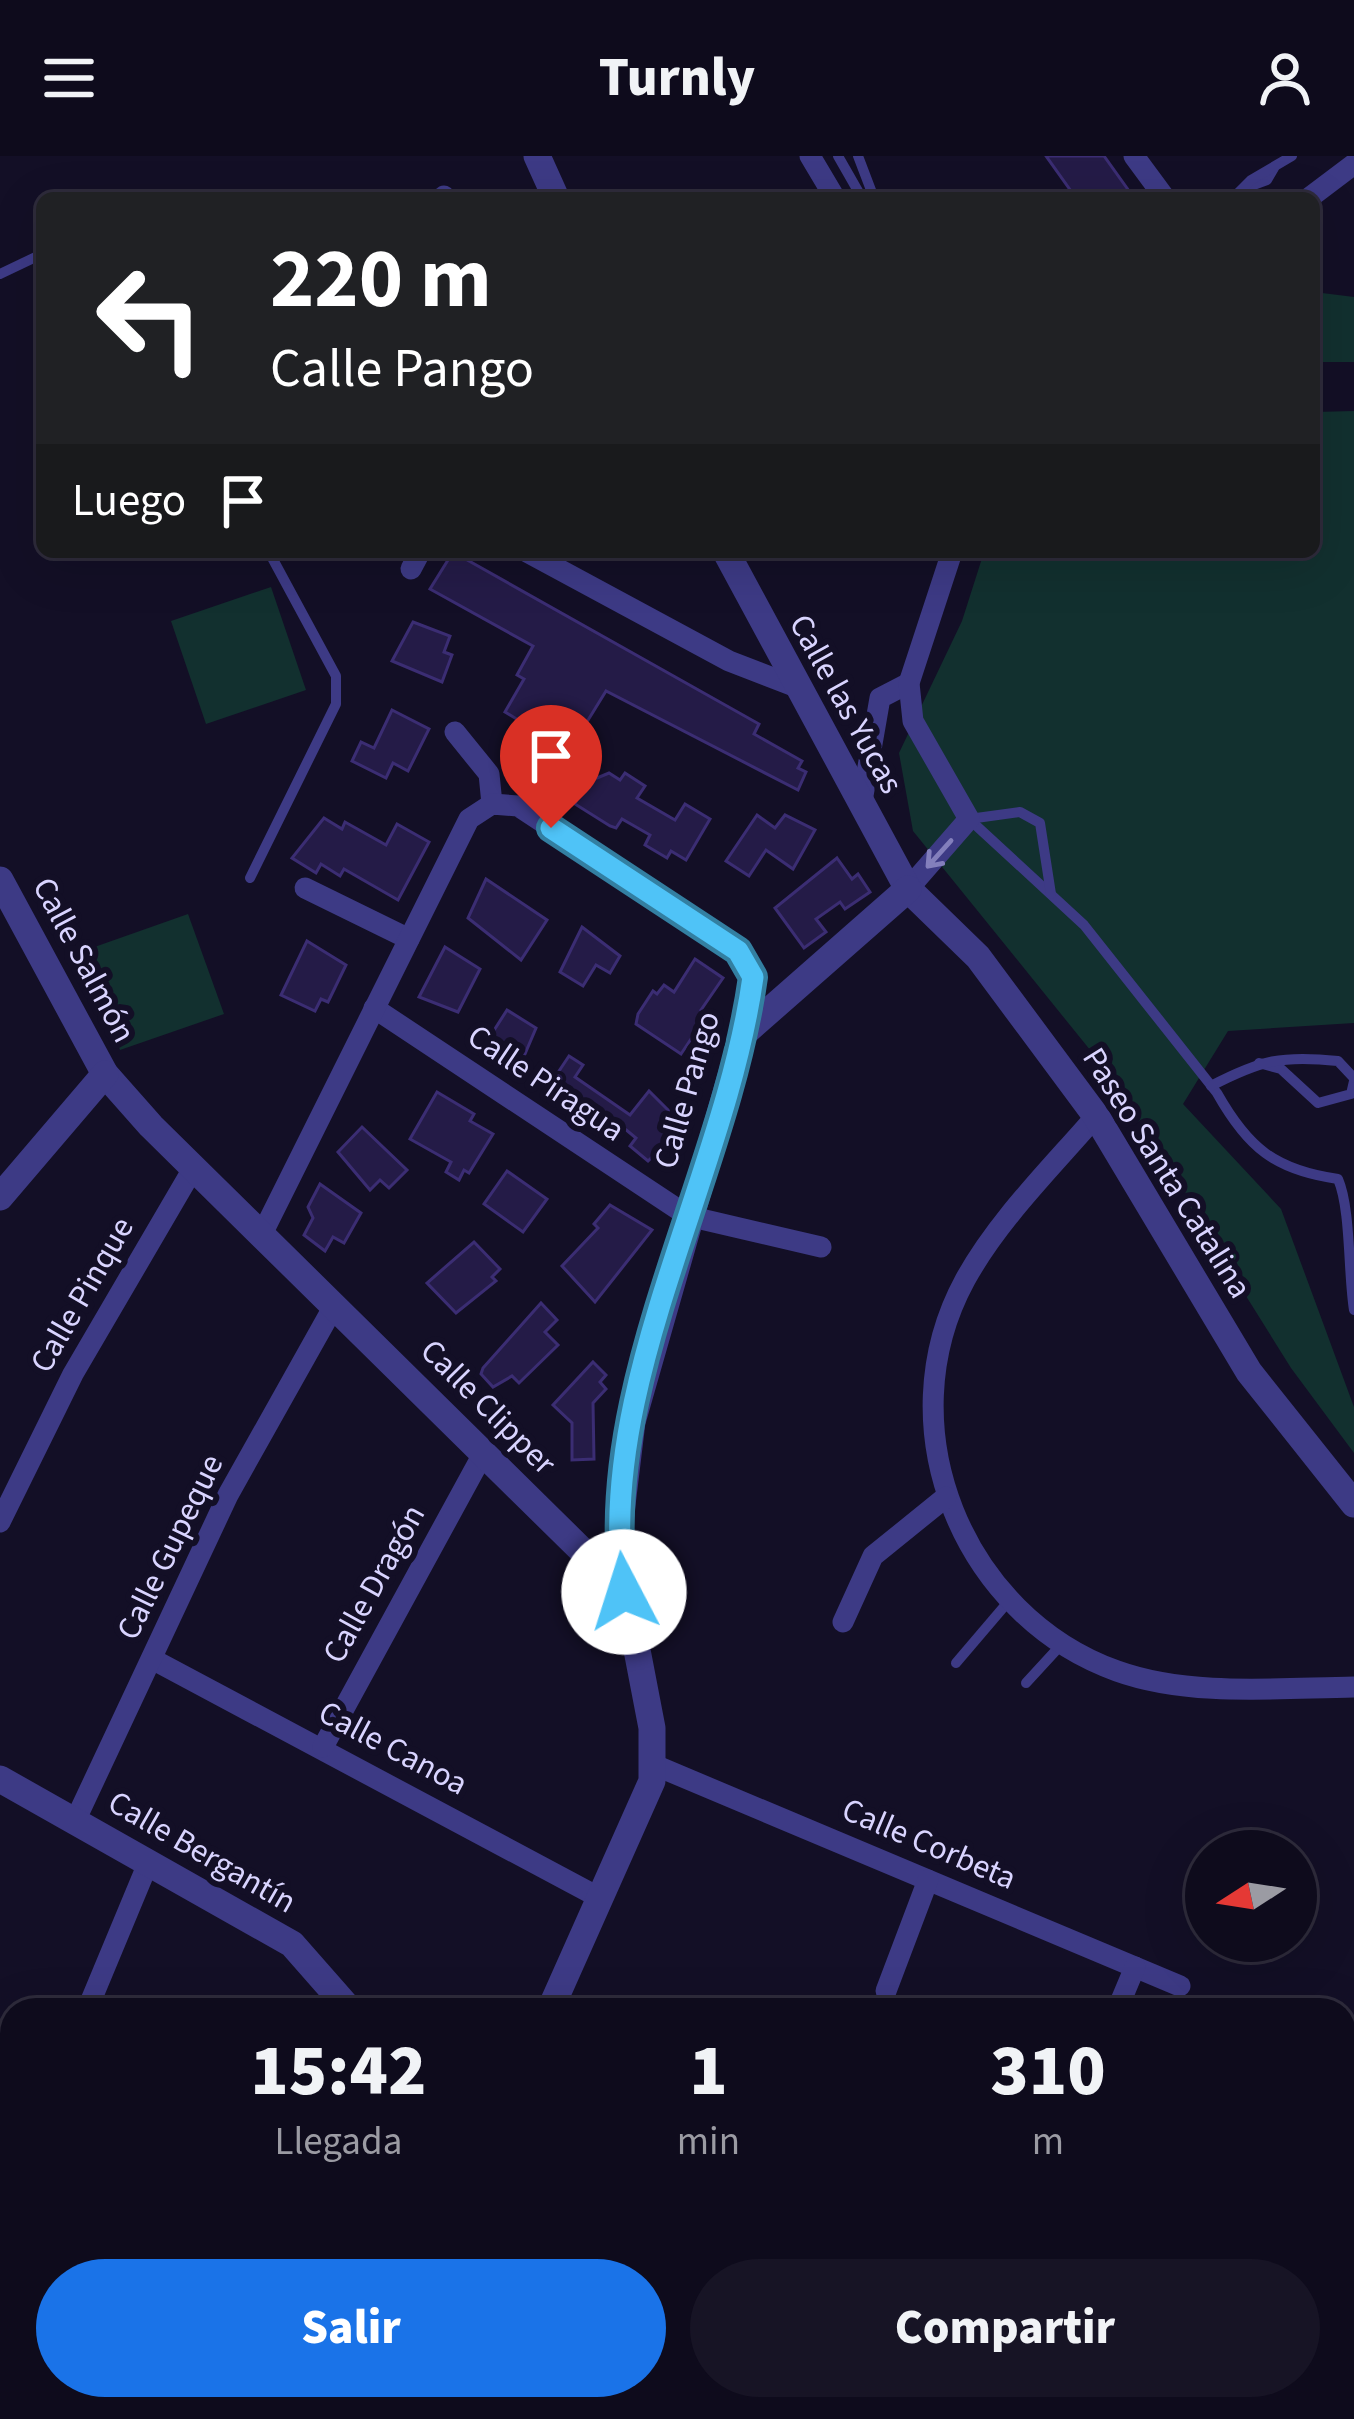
<!DOCTYPE html>
<html lang="es">
<head>
<meta charset="utf-8">
<style>
  body { margin:0; font-family:"Source Sans 3",sans-serif; background:#171425; color:#f1f3f6; height:100vh; display:flex; flex-direction:column; font-size:45px; white-space:nowrap }
  * { box-sizing:border-box; margin:0 }
  p { font-size:39px; color:#9b9ba3 }
  .icon { flex:none; width:66px; height:66px; fill:none; stroke:currentColor; stroke-width:2; stroke-linecap:round; stroke-linejoin:round }
  .map { position:relative; flex:1; overflow:hidden }
  .drawer { position:absolute; left:0px; top:1842px; width:1356px; height:423px; display:flex; flex-direction:column; background:#0e0b1c; border-radius:36px 36px 0 0; box-shadow:0 12px 48px #0002,0 0 0 3px #2e2b3b }
  .drawer>* { flex:none }
  .banner { position:absolute; left:36px; top:36px; width:1284px; height:366px; border-radius:18px; box-shadow:0 12px 48px #0002,0 0 0 3px #2e2b3b; background:#202124; color:#fff; overflow:hidden }
  .needle { width:78px; rotate:258deg }
  .fabs { position:absolute; left:1185px; top:1674px; display:grid; gap:24px }
  .fabs a { display:grid; place-items:center; width:132px; height:132px; border-radius:50%; background:#0e0b1c; box-shadow:0 12px 48px #0002,0 0 0 3px #2e2b3b; font-size:60px }
  .pin { position:absolute; display:grid; place-items:center; width:102px; height:102px; color:#fff; margin:-123px -51px; border-radius:50% 50% 50% 0; rotate:-45deg; box-shadow:0 0 12px #0007 }
  .pin .icon { rotate:45deg }
  .me { position:absolute; width:132px; margin:-66px; rotate:355deg; stroke-linejoin:round; filter:drop-shadow(0 0 9px #0008) }
  .turn { display:flex; align-items:center; gap:42px; height:252px; padding:0 36px; font-size:54px }
  .turn .icon { width:156px; height:156px; stroke-width:2.5 }
  .turn b { display:block; font-size:84px; line-height:102px }
  .then { display:flex; align-items:center; height:114px; padding:0 36px; background:#0003; gap:24px; font-size:45px }
  .eta { display:flex; justify-content:space-evenly; align-items:center; height:204px; text-align:center }
  .eta b { font-size:72px; font-weight:800; line-height:84px }
  .button { display:flex; gap:24px; margin-top:auto; padding:24px 36px }
  .button a { flex:1; height:138px; border-radius:72px; background:#1a73e8; color:#fff; font-size:48px; font-weight:800; line-height:138px; text-align:center }
  .button a+a { background:#171425; color:#f1f3f6 }
  header { display:flex; justify-content:space-between; align-items:center; height:156px; padding:0 36px; background:#0e0b1c; font-size:54px; font-weight:800 }
  .map>svg:first-child { display:block }
  .green { fill:#12302f }
  .building { fill:#241b47; stroke:#3b2d73; stroke-width:3 }
  .lines { fill:none; stroke-linecap:round; stroke-linejoin:round }
  .service { stroke:#3d3a85; stroke-width:10 }
  .minor { stroke:#3d3a85; stroke-width:21 }
  .tertiary { stroke:#3d3a85; stroke-width:27 }
  .oneway { stroke:#837fbc }
  .route-casing { stroke:#337fa1; stroke-width:30 }
  .route { stroke:#4fc3f7; stroke-width:21 }
  .labels { text-anchor:middle; dominant-baseline:central; stroke-width:12; stroke-linejoin:round; paint-order:stroke }
  .street-label { font-size:33px; fill:#d9d4ff; stroke:#130f26 }
</style>
</head>
<body>
<header><svg class="icon" aria-label="menu" viewBox="0 0 24 24"><path d="M4 6h16M4 12h16M4 18h16"/></svg>Turnly<svg class="icon" aria-label="person" viewBox="0 0 24 24"><circle cx="12" cy="8" r="4"/><path d="M4 21q1-7 8-7t8 7"/></svg></header>
<div class="map">
<svg width="1354" height="2263" viewBox="0 0 1354 2263">
  <rect width="100%" height="100%" fill="#130f26"/>
  <g class="green">
    <path d="M1314,136L1354,141V206H1314Z"/>
    <path d="M1354,255V867L1228,875L1183,948L1281,1053L1354,1251V1297L1291,1212L1099,905L913,675L899,597L962,465L984,396H1314V256Z"/>
    <path d="M271,431L306,534L206,568L171,465Z"/>
    <path d="M188,758L224,858L120,894L86,794Z"/>
  </g>
  <g class="building">
    <path d="M1046,0H1104L1134,42H1076Z"/>
    <path d="M453,396L759,568L754,578L802,605L798,612L806,616L798,634L606,535L569,595L505,556L524,523L517,519L533,490L430,433Z"/>
    <path d="M413,466L450,480L444,496L452,499L442,526L392,505Z"/>
    <path d="M392,554L429,573L408,615L393,607L386,622L352,605L361,586L374,592Z"/>
    <path d="M589,617L597,622L609,617L620,624L625,617L645,630L637,642L675,664L685,648L710,663L686,704L671,695L667,702L645,689L650,679L622,663L616,672L610,670L575,648Z"/>
    <path d="M757,659L775,672L785,659L815,674L793,713L766,694L749,720L726,705Z"/>
    <path d="M324,662L342,673L345,666L386,689L397,668L429,686L398,744L344,713L340,720L321,708L316,717L292,702Z"/>
    <path d="M837,702L852,723L858,718L870,736L845,753L840,746L816,763L826,776L804,792L775,752Z"/>
    <path d="M486,723L547,764L521,804L468,762Z"/>
    <path d="M582,771L620,800L610,817L596,809L583,830L560,816Z"/>
    <path d="M307,785L346,809L328,846L321,843L315,855L281,839Z"/>
    <path d="M445,791L480,813L458,856L419,841Z"/>
    <path d="M695,803L723,822L701,854L707,859L681,898L636,868L638,858L653,835L657,838L664,829L674,836Z"/>
    <path d="M507,854L536,872L519,912L484,890Z"/>
    <path d="M569,900L583,909L575,921L630,959L649,935L684,970L648,1005L630,990L636,982L601,953L595,962L549,930Z"/>
    <path d="M437,936L474,958L470,965L493,978L469,1017L464,1014L459,1024L446,1016L451,1006L410,983Z"/>
    <path d="M362,971L407,1014L389,1032L380,1024L370,1034L338,996Z"/>
    <path d="M507,1015L547,1043L523,1076L484,1048Z"/>
    <path d="M320,1028L361,1057L344,1087L333,1081L325,1095L304,1079L313,1062L308,1051Z"/>
    <path d="M610,1049L652,1074L595,1146L562,1110L598,1072L594,1068Z"/>
    <path d="M474,1086L500,1113L492,1121L496,1125L456,1157L427,1127Z"/>
    <path d="M541,1147L557,1164L545,1176L558,1189L519,1227L512,1220L493,1231L481,1218L483,1212Z"/>
    <path d="M593,1206L606,1219L600,1226L606,1233L593,1247L594,1303L572,1304V1267L553,1249Z"/>
  </g>
  <g class="lines">
    <g class="service">
      <path d="M838,0L862,42"/>
      <path d="M858,0L874,42"/>
      <path d="M1248,31L1267,24L1274,12"/>
      <path d="M1233,42L1251,24L1292,0"/>
      <path d="M0,118L42,98"/>
      <path d="M969,663L1084,769L1217,937C1248,992 1275,1014 1338,1023C1351,1053 1348,1117 1354,1154"/>
      <path d="M969,663L1020,656L1040,667L1051,738"/>
      <path d="M250,722L336,548V520L269,396"/>
      <path d="M1259,907L1281,913L1318,947L1351,938L1354,925"/>
      <path d="M1211,930C1261,904 1282,899 1338,905L1354,922"/>
      <path d="M956,1507L1008,1446"/>
      <path d="M1026,1527L1060,1490"/>
    </g>
    <g class="minor">
      <path d="M810,0L835,42"/>
      <path d="M1134,0L1165,42"/>
      <path d="M444,40L445,42"/>
      <path d="M1309,42L1354,8"/>
      <path d="M527,396L729,505L799,532"/>
      <path d="M411,413L420,396"/>
      <path d="M455,576L489,618L492,648"/>
      <path d="M861,651L880,542L909,527"/>
      <path d="M305,732L409,783"/>
      <path d="M908,733L969,663L913,565L909,527L952,396"/>
      <path d="M374,852L688,1060L821,1091"/>
      <path d="M1096,960C1051,1012 998,1064 965,1124C885,1271 963,1460 1117,1515C1189,1541 1279,1532 1354,1531"/>
      <path d="M262,1078L469,663L492,648L518,650L738,795L753,821L743,878"/>
      <path d="M0,1366L73,1218L194,1011"/>
      <path d="M843,1466L873,1400L946,1341"/>
      <path d="M152,1503L600,1742"/>
      <path d="M323,1591L483,1298"/>
      <path d="M652,1608L1180,1830"/>
      <path d="M75,1665L228,1339L334,1150"/>
      <path d="M886,1835L928,1724"/>
      <path d="M87,1854L149,1705"/>
      <path d="M1117,1854L1135,1811"/>
      <path d="M0,2076L12,2042"/>
      <path d="M994,2253L996,2263"/>
    </g>
    <g class="tertiary">
      <path d="M537,0L556,42"/>
      <path d="M726,396L908,733L978,801L1096,960L1249,1216L1354,1348"/>
      <path d="M0,724L105,918L151,970L624,1436"/>
      <path d="M0,1041L105,918"/>
      <path d="M0,1623L292,1788L350,1854"/>
      <path d="M550,1854L652,1625V1572L617,1390L632,1266L743,878L908,733"/>
      <path d="M1344,2081L1354,2060"/>
      <path d="M655,2253L664,2263"/>
      <path d="M1248,2253L1250,2263"/>
      <path d="M414,2263L417,2253"/>
    </g>
  </g>
  <defs><path id="oneway-shaft" d="M-6 0H5M1.5-3L5.5 0L1.5 3" fill="none" stroke-width="1.6" stroke-linecap="round" stroke-linejoin="round" transform="scale(3)"/></defs>
  <use class="oneway" href="#oneway-shaft" transform="translate(939 698) rotate(132)"/>
  <g class="lines">
    <g class="route-casing">
      <path id="route" d="M551,672L738,795L753,821C725,1023 594,1230 624,1436"/>
    </g>
    <use href="#route" class="route"/>
  </g>
  <g class="labels">
    <g class="street-label">
      <text transform="translate(846 548) rotate(61)">Calle las Yucas</text>
      <text transform="translate(84 804) rotate(62)">Calle Salmón</text>
      <text transform="translate(546 927) rotate(34)">Calle Piragua</text>
      <text transform="translate(687 934) rotate(-74)">Calle Pango</text>
      <text transform="translate(1167 1017) rotate(58)">Paseo Santa Catalina</text>
      <text transform="translate(82 1139) rotate(-60)">Calle Pinque</text>
      <text transform="translate(488 1251) rotate(45)">Calle Clipper</text>
      <text transform="translate(170 1391) rotate(-64)">Calle Gupeque</text>
      <text transform="translate(374 1428) rotate(-61)">Calle Dragón</text>
      <text transform="translate(393 1592) rotate(28)">Calle Canoa</text>
      <text transform="translate(929 1688) rotate(23)">Calle Corbeta</text>
      <text transform="translate(202 1696) rotate(30)">Calle Bergantín</text>
    </g>
  </g>
</svg>
<div class="fabs">
<a><svg class="needle" viewBox="-14 -14 28 28"><path d="M0-13l5 13h-10z" fill="#e53935"/><path d="M0 13l5-13h-10z" fill="#9b9ba3"/></svg></a>
</div>
<div class="pin" style="left:551px;top:672px;background:#d93025"><svg class="icon" aria-label="arrive" viewBox="0 0 24 24"><path d="M6 21V4h12l-3 4 3 4H6"/></svg></div>
<svg class="me" style="left:624px;top:1436px" viewBox="-20 -20 40 40"><circle r="19" fill="#fff"/><path d="M0-13L10 11 0 6-10 11z" fill="#4fc3f7"/></svg>
<div class="banner">
<div class="turn"><svg class="icon" aria-label="left" viewBox="0 0 24 24"><path d="M17 20v-9H6M10 6l-5 5 5 5"/></svg><div><b>220 m</b>Calle Pango</div></div>
<div class="then">Luego<svg class="icon" aria-label="arrive" viewBox="0 0 24 24"><path d="M6 21V4h12l-3 4 3 4H6"/></svg></div>
</div>
<section class="drawer">
<div class="eta">
<div><b>15:42</b><p>Llegada</p></div>
<div><b>1</b><p>min</p></div>
<div><b>310</b><p>m</p></div>
</div>
<div class="button"><a>Salir</a><a>Compartir</a></div>
</section>
</div>
</body>
</html>
